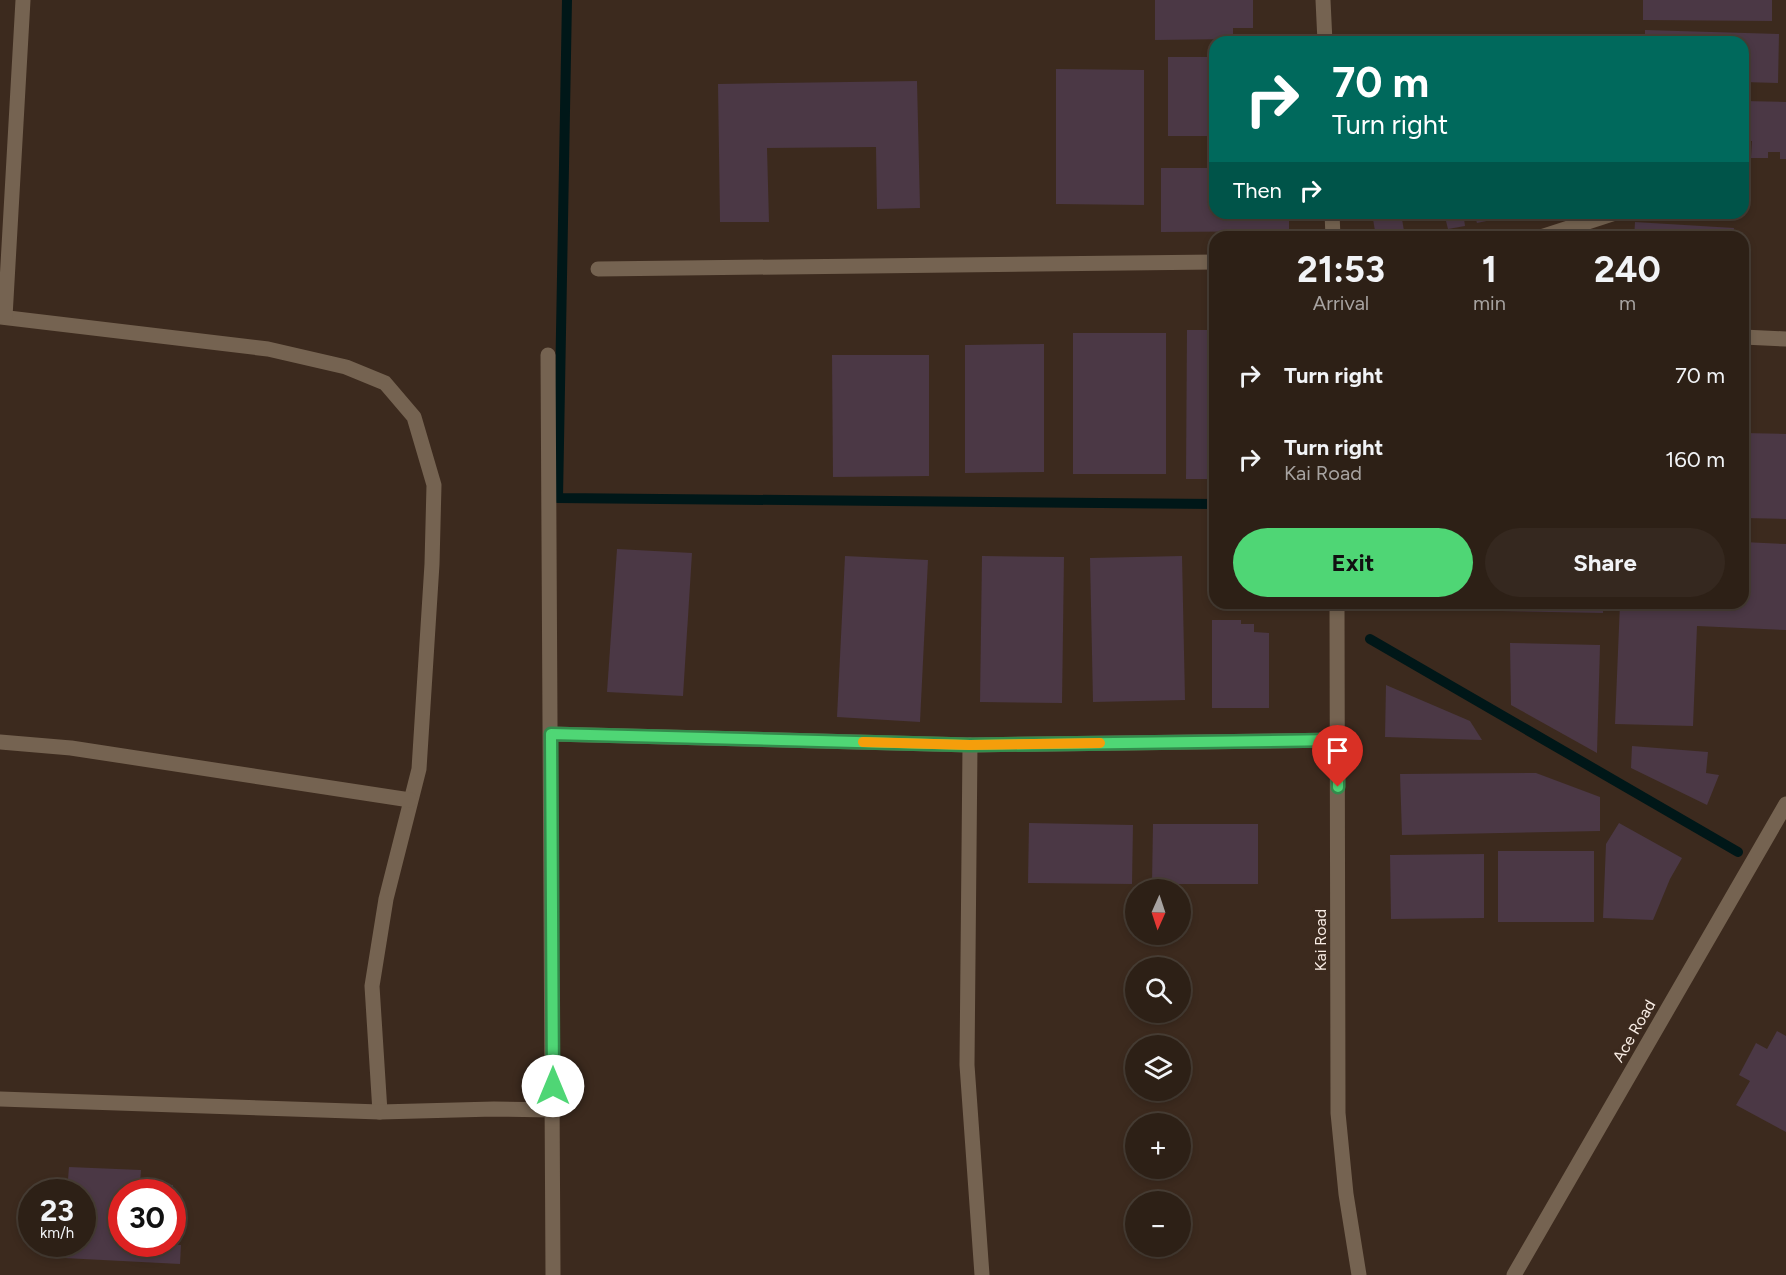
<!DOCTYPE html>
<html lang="en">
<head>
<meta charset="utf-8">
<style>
  body { margin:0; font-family:Figtree,sans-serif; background:#35281f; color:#f1f3f6; height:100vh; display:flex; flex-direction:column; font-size:22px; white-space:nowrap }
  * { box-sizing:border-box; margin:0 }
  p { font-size:20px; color:#a7a3a1 }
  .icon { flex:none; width:33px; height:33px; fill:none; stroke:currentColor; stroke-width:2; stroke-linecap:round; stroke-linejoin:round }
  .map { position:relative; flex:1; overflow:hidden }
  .panel { position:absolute; left:1209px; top:231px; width:540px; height:378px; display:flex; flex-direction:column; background:#2d2016; border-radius:18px; box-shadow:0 3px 9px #0003,0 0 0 2px #483e35 }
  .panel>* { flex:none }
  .hud { position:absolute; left:1209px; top:36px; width:540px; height:183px; border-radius:18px; box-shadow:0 3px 9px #0003,0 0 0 2px #483e35; background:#00695c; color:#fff; overflow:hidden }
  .needle { width:39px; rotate:183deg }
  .fabs { position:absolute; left:1125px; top:879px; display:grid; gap:12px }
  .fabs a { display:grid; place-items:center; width:66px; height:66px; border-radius:50%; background:#2d2016; box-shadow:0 3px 9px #0003,0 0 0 2px #483e35; font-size:30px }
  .speed { position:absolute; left:18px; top:1179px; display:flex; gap:12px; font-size:30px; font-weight:700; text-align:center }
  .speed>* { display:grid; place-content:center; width:78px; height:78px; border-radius:50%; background:#2d2016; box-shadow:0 3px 9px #0003,0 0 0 2px #483e35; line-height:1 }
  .speed small { font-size:15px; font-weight:400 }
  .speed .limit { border:9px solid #d22; background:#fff; color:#111 }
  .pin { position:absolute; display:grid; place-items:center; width:51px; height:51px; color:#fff; margin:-62px -26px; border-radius:50% 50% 50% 0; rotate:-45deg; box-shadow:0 0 6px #0007 }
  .pin .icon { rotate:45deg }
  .me { position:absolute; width:66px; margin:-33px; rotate:0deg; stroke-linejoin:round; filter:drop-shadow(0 0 4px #0008) }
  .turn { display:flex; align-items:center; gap:21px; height:126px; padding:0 24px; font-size:27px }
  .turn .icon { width:78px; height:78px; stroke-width:2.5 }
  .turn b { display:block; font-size:42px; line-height:51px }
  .then { display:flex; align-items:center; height:57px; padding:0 24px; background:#0003; gap:12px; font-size:22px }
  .eta { display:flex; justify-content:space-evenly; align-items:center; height:102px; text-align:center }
  .eta b { font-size:36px; font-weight:700; line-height:42px }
  .primary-button { display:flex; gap:12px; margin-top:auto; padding:12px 24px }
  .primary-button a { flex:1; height:69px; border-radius:36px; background:#4fd675; color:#111; font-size:24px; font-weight:700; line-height:69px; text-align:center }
  .primary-button a+a { background:#35281f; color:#f1f3f6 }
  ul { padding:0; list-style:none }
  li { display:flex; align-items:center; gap:18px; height:84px; padding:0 24px }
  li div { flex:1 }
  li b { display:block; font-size:22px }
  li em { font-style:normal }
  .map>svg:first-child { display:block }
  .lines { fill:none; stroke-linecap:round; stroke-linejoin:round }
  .stream { stroke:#001718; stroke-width:10 }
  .building { fill:#4b3845 }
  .minor { stroke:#756351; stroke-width:15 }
  .route-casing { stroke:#338b4c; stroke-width:15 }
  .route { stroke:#4fd675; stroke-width:10 }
  .slow { stroke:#f59e0b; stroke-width:10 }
  .labels { text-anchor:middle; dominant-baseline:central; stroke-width:6; stroke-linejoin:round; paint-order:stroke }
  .street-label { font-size:16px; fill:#f8ece4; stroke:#3c2a1e }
</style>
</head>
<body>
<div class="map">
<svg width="1786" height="1275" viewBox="0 0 1786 1275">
  <rect width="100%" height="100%" fill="#3c2a1e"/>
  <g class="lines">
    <g class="stream">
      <path d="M567,0L558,498L1215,504"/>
      <path d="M1370,639L1738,852"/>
    </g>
  </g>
  <g class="building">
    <path d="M1155,0H1253V28H1233V39L1155,40Z"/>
    <path d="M1643,0H1772V21L1643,20Z"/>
    <path d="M1645,30L1779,34L1778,83L1743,82V42H1645Z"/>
    <rect x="1168" y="57" width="47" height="79"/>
    <path d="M1056,69L1144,70V205L1056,204Z"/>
    <path d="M917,81L920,208L877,209L876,147L767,148L769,222H720L718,84Z"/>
    <path d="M1743,101L1786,102V159H1780V152H1768V158H1751L1752,141H1743Z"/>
    <path d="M1161,168H1215V213H1289V231L1161,232Z"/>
    <path d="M1372,213H1401L1405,237H1376Z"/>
    <path d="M1419,213H1438V214L1420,218Z"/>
    <path d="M1444,213H1494L1496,219L1477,223L1475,217L1464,219L1465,226L1448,229Z"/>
    <path d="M1635,222L1734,228L1733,237H1634Z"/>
    <path d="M1187,330H1215V479H1186Z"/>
    <rect x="1073" y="333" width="93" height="141"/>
    <path d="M1044,344V472L965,473V345Z"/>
    <path d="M832,355H929V476L833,477Z"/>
    <path d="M1743,433L1786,434V519L1743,518Z"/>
    <path d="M1743,542L1786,544V630L1697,626L1693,726L1615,724L1620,603H1743Z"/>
    <path d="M617,549L692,553L683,696L607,692Z"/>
    <path d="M845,556L928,560L920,722L837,717Z"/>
    <path d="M982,556L1064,557L1062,703L980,702Z"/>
    <path d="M1182,556L1185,700L1093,702L1090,558Z"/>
    <rect x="1396" y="603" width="89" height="5"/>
    <path d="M1501,603H1603V613L1501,611Z"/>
    <path d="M1212,620H1241V624H1254V632L1269,633V708H1212Z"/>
    <path d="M1510,643L1600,645L1597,753L1511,705Z"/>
    <path d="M1386,685L1470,721L1482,740L1385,737Z"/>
    <path d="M1632,746L1708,752L1706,773L1719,775L1707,805L1631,768Z"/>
    <path d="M1536,773L1600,797V831L1402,835L1400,774Z"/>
    <path d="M1029,823L1133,825L1132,884L1028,883Z"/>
    <path d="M1619,823L1682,858L1670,879L1653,920L1603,918L1606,844Z"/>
    <path d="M1153,824H1258V884H1152Z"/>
    <rect x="1498" y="851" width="96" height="71"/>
    <path d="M1484,854V918L1391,919L1390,855Z"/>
    <path d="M1777,1031L1786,1036V1132L1736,1105L1750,1081L1739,1075L1756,1043L1767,1049Z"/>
    <path d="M69,1167L141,1170L140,1183L173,1185V1192H122V1244L181,1245L180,1264L64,1258L65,1244H82V1192H67Z"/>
  </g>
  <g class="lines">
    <g class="minor">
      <path d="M1323,0L1325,42"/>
      <path d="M1332,213L1333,237"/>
      <path d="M1541,237L1615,213"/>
      <path d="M598,269L1215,262"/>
      <path d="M0,317L268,349L346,367L385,383L414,417L434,485L432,564L419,769L386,899L372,986L380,1112"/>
      <path d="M5,317L23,0"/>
      <path d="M1743,337L1786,339"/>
      <path d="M548,355L553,1275"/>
      <path d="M1337,603L1338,1113L1346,1194L1359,1275"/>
      <path d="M551,734L970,745L1338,740"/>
      <path d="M0,742L71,748L410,800"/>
      <path d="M970,745L967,1065L982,1275"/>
      <path d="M0,1099L380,1112L494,1109L553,1110"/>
      <path d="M1514,1275L1786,804"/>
    </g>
  </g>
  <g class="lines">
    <g class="route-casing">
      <path id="route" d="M553,1086L551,734L970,745L1338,740V787"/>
    </g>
    <use href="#route" class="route"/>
    <path class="slow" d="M863,742L970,745L1100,743"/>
  </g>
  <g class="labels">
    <g class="street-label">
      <text transform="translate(1320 940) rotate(-90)">Kai Road</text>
      <text transform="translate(1634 1031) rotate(-60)">Ace Road</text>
    </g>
  </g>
</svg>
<div class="fabs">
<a><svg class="needle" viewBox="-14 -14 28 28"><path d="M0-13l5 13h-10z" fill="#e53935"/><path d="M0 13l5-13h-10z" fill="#a7a3a1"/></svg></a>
<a><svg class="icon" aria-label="search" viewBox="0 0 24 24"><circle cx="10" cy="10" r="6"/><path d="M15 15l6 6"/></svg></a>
<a><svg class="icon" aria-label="layers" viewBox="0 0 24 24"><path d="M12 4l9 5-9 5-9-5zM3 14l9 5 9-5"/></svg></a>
<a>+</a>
<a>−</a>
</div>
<div class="speed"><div>23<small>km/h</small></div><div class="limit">30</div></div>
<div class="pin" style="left:1338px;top:787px;background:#d93025"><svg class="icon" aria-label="arrive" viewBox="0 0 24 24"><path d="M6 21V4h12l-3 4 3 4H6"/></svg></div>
<svg class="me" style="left:553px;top:1086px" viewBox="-20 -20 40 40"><circle r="19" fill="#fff"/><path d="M0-13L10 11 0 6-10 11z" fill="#4fd675"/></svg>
<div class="hud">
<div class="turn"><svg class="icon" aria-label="right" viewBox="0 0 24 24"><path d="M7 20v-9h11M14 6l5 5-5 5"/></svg><div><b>70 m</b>Turn right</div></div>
<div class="then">Then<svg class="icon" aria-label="right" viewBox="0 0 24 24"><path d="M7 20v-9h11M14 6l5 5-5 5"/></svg></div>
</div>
<section class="panel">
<div class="eta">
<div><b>21:53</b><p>Arrival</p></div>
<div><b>1</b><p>min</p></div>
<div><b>240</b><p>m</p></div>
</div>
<ul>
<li><svg class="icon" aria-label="right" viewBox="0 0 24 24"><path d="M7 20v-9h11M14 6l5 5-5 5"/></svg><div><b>Turn right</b></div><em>70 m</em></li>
<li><svg class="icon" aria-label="right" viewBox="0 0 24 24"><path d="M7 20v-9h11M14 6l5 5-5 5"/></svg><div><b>Turn right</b><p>Kai Road</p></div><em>160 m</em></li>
</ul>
<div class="primary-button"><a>Exit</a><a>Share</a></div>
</section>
</div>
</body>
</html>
